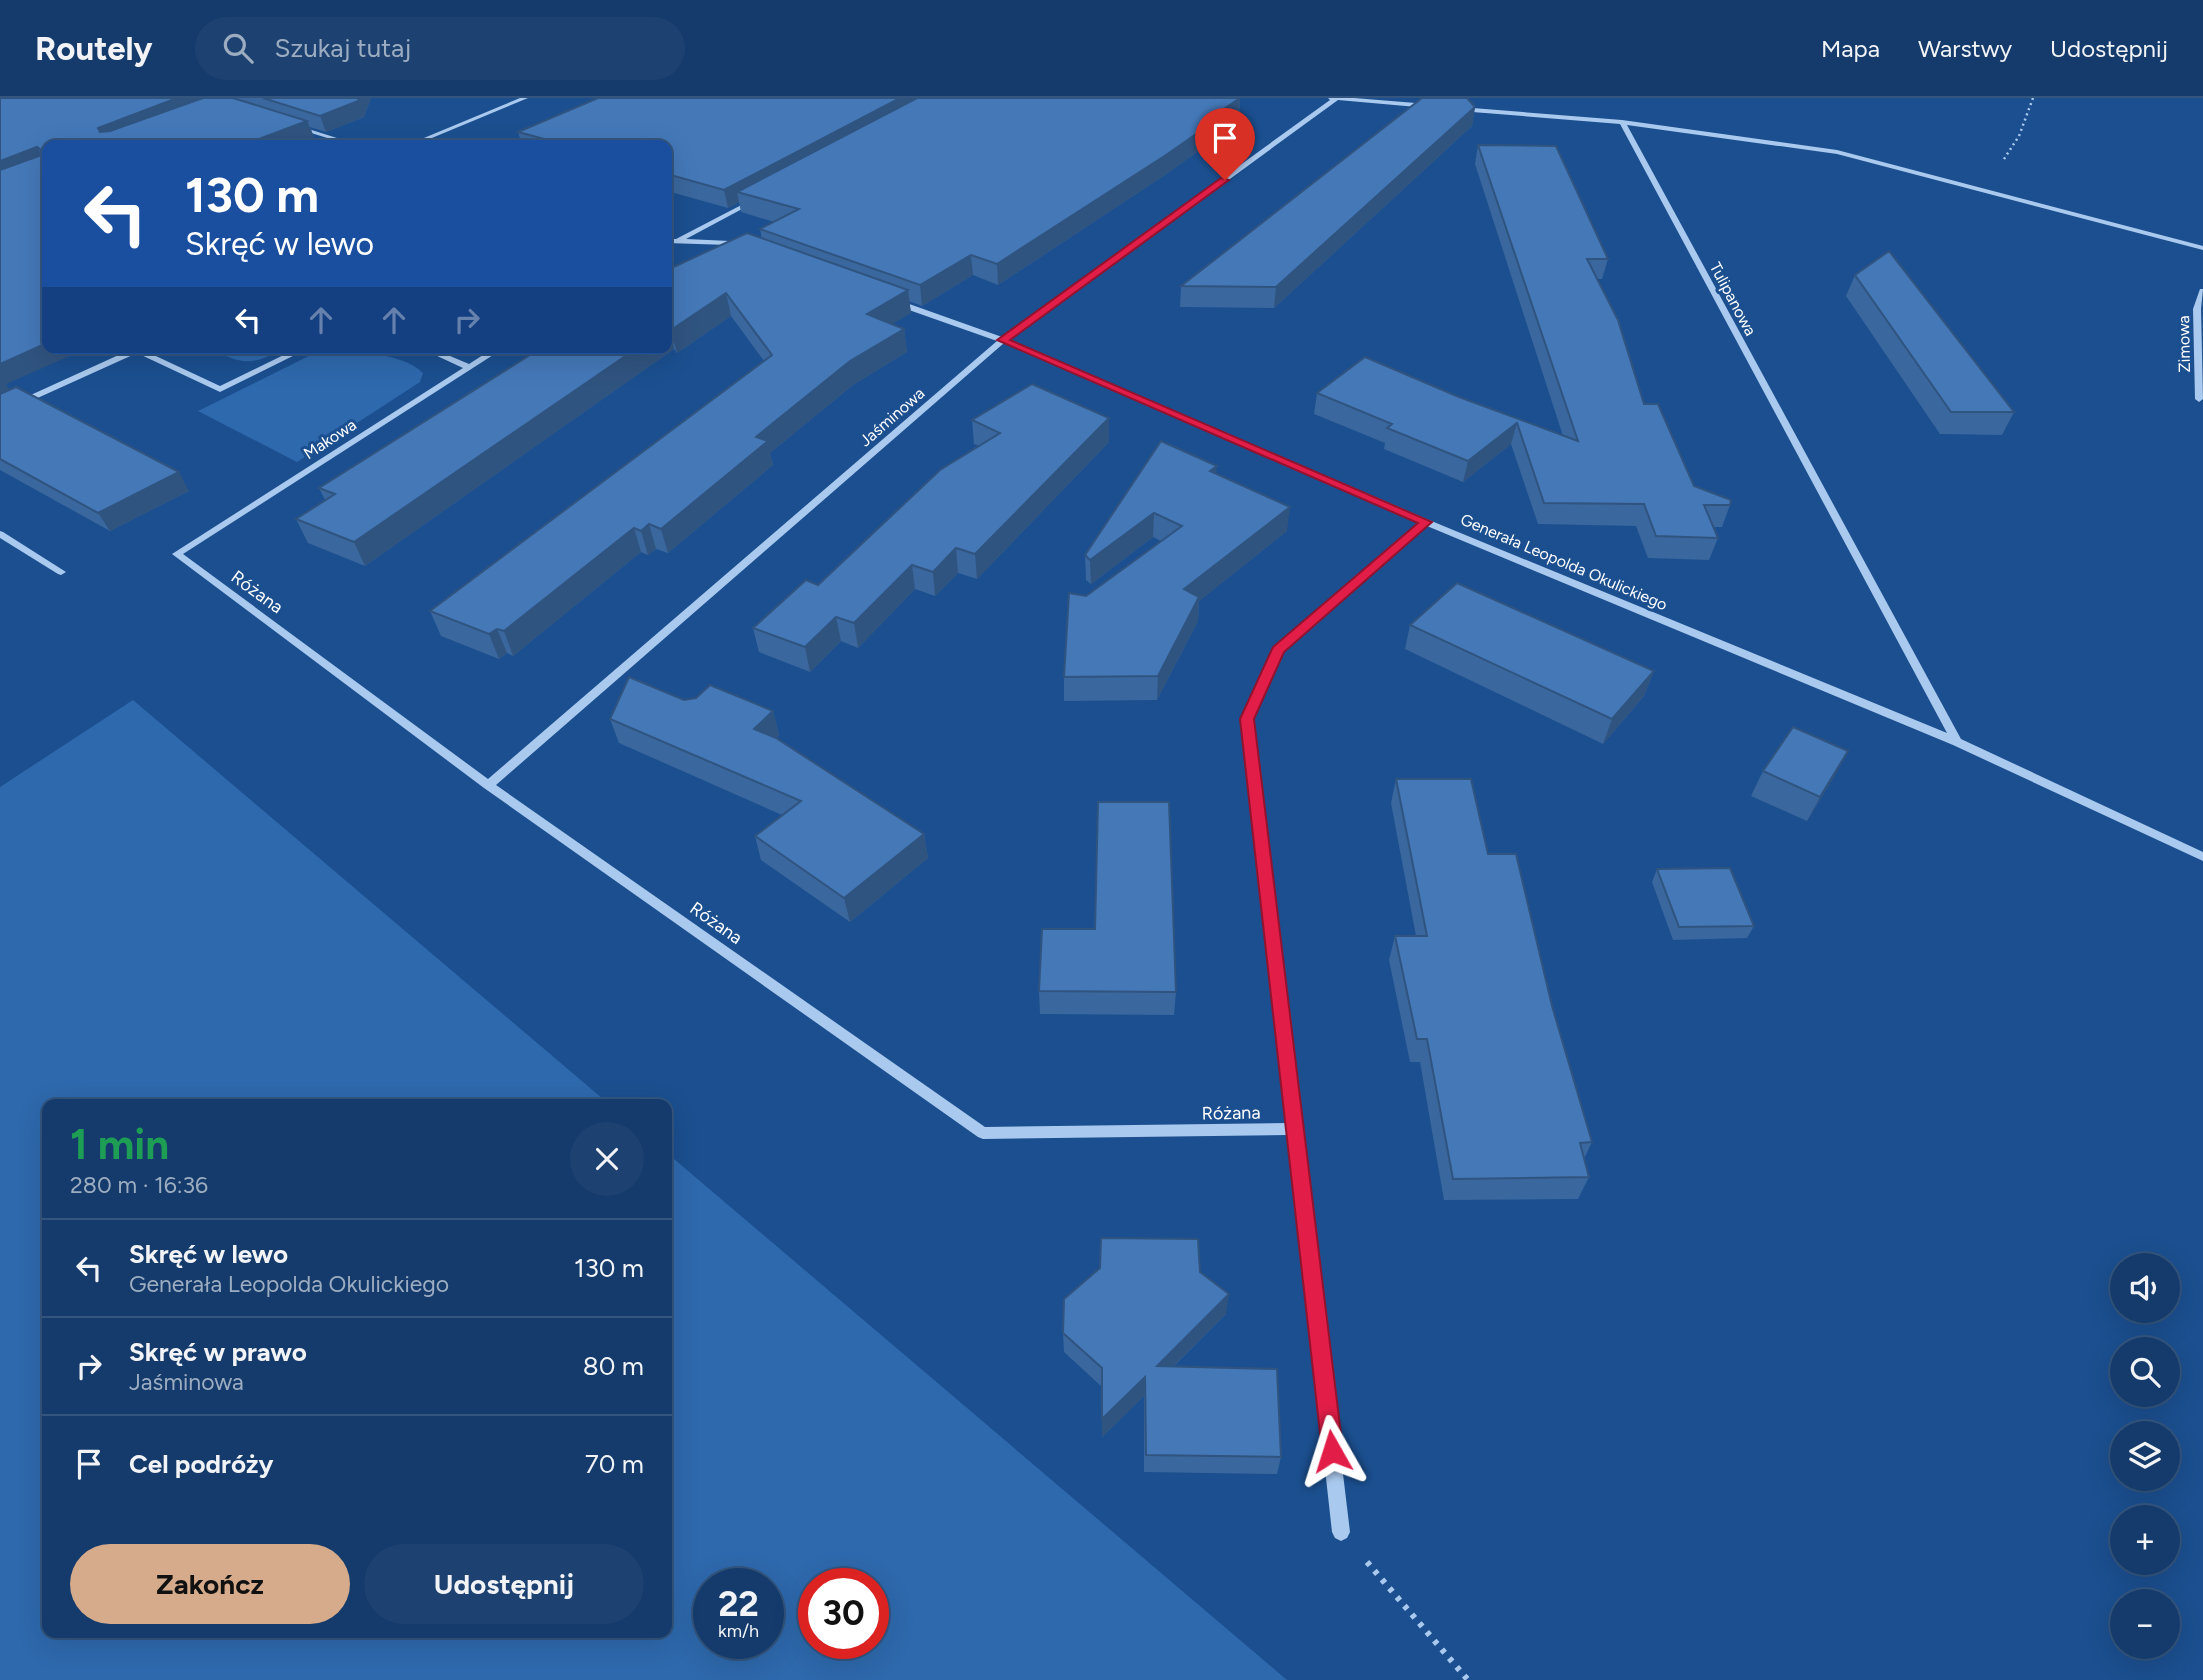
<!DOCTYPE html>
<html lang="pl">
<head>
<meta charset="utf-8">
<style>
  body { margin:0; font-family:Figtree,sans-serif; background:#1d4271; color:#f1f3f6; height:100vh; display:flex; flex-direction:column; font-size:26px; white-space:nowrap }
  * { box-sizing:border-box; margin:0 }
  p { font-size:23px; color:#9dadc1 }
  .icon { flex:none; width:38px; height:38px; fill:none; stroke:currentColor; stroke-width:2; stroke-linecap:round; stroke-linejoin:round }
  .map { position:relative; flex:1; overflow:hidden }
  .details { position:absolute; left:42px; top:1001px; width:630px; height:539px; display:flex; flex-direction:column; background:#143b6b; border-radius:14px; box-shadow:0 7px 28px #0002,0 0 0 2px #33557e }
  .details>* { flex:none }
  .top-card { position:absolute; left:42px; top:42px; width:630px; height:214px; border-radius:14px; box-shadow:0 7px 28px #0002,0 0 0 2px #33557e; background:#1a4fa0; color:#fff; overflow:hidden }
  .controls { position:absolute; left:2110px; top:1155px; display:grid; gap:14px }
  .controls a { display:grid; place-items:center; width:70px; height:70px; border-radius:50%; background:#143b6b; box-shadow:0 7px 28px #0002,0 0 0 2px #33557e; font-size:35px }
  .speed { position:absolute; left:693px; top:1470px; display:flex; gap:14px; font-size:35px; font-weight:700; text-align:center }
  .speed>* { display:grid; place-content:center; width:91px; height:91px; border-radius:50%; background:#143b6b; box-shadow:0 7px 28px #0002,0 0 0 2px #33557e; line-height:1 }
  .speed small { font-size:18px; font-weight:400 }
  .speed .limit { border:10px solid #d22; background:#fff; color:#111 }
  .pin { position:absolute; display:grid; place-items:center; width:60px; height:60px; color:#fff; margin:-72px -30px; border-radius:50% 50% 50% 0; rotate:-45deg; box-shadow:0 0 7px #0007 }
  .pin .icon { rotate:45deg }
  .me { position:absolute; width:77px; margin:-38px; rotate:354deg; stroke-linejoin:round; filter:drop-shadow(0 0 5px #0008) }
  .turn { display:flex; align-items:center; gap:24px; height:147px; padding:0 28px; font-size:32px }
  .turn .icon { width:91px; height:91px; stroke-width:2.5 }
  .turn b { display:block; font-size:49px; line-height:60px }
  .lanes { display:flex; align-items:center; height:66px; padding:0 28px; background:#0003; justify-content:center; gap:35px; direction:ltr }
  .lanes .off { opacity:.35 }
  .round { display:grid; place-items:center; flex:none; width:74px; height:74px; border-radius:37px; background:#1d4271 }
  .overview { display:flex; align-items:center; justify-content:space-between; height:119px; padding:0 28px }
  h1 { font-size:42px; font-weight:700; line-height:52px; color:#1e9e55 }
  .cta { display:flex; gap:14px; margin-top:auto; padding:14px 28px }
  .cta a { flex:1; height:80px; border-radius:42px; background:#d6ab8b; color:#111; font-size:28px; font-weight:700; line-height:80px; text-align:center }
  .cta a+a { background:#1d4271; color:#f1f3f6 }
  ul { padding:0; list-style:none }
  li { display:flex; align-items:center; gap:21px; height:98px; padding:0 28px; border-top:2px solid #33557e }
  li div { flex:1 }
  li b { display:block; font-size:26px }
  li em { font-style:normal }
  header { display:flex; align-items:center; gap:42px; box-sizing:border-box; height:98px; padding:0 35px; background:#143b6b; border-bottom:2px solid #33557e }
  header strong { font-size:33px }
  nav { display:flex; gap:38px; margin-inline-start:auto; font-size:24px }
  .search { width:490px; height:63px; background:#1d4271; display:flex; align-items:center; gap:18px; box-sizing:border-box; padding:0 24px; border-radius:38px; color:#9dadc1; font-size:26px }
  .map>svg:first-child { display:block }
  .green { fill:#2e69ad; fill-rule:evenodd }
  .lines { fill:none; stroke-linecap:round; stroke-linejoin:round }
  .path-far1 { stroke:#a9c9ee; stroke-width:2.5; stroke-dasharray:2 3.5; stroke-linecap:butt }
  .path { stroke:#a9c9ee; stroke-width:6; stroke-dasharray:4.5 7; stroke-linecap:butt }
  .minor { fill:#a9c9ee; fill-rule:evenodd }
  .wall { fill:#3a679d }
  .shaded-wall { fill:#305480 }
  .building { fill:#4478b7; stroke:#305480; stroke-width:2 }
  .route { fill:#e11d48; stroke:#92132f; stroke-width:2 }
  .labels { text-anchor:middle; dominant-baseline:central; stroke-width:6; stroke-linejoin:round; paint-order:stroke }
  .far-street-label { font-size:16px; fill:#fff; stroke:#1b4f8f }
  .street-label { font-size:18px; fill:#fff; stroke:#1b4f8f }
</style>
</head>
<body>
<header>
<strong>Routely</strong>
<div class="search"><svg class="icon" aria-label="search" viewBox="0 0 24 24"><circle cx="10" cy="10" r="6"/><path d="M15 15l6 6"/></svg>Szukaj tutaj</div>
<nav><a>Mapa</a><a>Warstwy</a><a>Udostępnij</a></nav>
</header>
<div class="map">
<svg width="2203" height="1582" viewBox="0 0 2203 1582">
  <rect width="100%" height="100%" fill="#1b4f8f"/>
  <g class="green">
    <path d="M207,250H284C249,270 242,265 207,250Z"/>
    <path d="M317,254C349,256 398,251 423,275L420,284L297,364L198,313Z"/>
    <path d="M133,602L609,1006H47V1535H667V1055L1287,1582H0V689ZM709,1486H768V1545H709ZM814,1486H873V1545H814Z"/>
  </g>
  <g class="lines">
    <path class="path-far1" d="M2004,61L2019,38L2033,0"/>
    <path class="path" d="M1367,1464L1468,1582"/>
    <g class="minor">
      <path d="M520,0H528L415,47H407Z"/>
      <path d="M1328,0H1354L1428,6L1431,8L1428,10L1338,2L1009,242L1429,422L1947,635L1620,26L1460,13L1457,11L1460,9L1622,22L1837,52L2203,148V152L1837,56L1627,27L1961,641L2203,754V763L1953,647L1427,428L1282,554L1252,621L1301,1026L1304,1031L1302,1035L1350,1434L1347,1440L1341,1443L1335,1440L1332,1434L1288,1037L983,1041L978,1039L484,690L172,456L463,270L420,250H431L469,266L494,250H504L183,456L488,681L997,243L892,206V202H898L1002,239L1330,2ZM1004,245L1420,425L1274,550L1242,621L1287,1025L985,1029L496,687Z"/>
      <path d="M295,28H299L359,47H350L295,30Z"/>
      <path d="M751,102L757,103L686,141L730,143L746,147V151L729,147L667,145V141H676Z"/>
      <path d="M2200,191H2203L2201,211L2203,301L2199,304L2195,301L2193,211Z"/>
      <path d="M134,250H145L143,252L220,288L298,250H309L220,294L137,255L0,317V311Z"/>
      <path d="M0,433L3,434L66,474L61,477L58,476L0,440Z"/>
    </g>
  </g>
  <g class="wall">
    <path d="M0,0H371L364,19L326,34L310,29L314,39L47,47L6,286L9,292L189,393L110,433L0,372Z"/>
    <path d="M1240,0L1239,19L1218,33V39L1165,77L998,187L973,177L922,208L909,203L911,215L891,226L904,231L907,254L853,287L770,355L773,367L668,455L656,451L648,457L641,454L513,558L507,555L499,561L441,538L430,513L764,263L731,218L677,255L674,251L365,468L308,445L296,421L325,402L319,390L667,172L762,141L760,131L774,124L741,114L739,104L728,110L667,93V47H522L518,34Z"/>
    <path d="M1475,9L1472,28L1274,210L1180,209L1181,188Z"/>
    <path d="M1478,47L1608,161L1602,181H1597L1644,306L1694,388L1730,407L1722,429H1713L1718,440L1709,462L1648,460L1636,428L1538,426L1511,346L1463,384L1384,351L1385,345L1314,316L1317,295L1459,299L1563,338L1475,66Z"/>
    <path d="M1855,177L2014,314L2002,337L1940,336L1846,198Z"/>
    <path d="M1109,320V344L977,481L958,475L935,498L915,491L858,550L841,543L810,574L759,554L753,530L818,487L979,348L974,346L972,322Z"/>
    <path d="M1217,376L1287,433L1199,503L1198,523L1157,602L1064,603V579L1086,498L1161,443L1153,439L1091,486L1086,482L1085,457Z"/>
    <path d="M1410,527L1654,573L1644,598L1603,646L1405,551Z"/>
    <path d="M773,613L779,637L776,640L924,736L928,760L850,824L761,762L755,738L782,717L619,645L610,621Z"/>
    <path d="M1763,673L1835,677L1807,723L1751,698Z"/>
    <path d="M1396,681L1488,756L1552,908L1592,1044L1584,1061L1589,1079L1578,1101L1444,1102L1420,964H1410L1389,862L1395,838H1416L1391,705Z"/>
    <path d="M1657,771L1754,828L1747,840L1673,842L1652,784Z"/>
    <path d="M1039,893L1176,894L1174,917L1040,916Z"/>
    <path d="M1200,1174L1226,1216L1174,1268L1281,1359L1277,1376L1144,1374V1298L1102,1339V1289L1064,1254L1063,1235Z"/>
  </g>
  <g class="shaded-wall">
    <path d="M177,0H207L106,46L98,30Z"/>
    <path d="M359,0H371L364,19L326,34L320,18Z"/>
    <path d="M900,0H935L737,94L739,104L728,110L724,92Z"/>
    <path d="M1240,0L1239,19L1218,33V39L1165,77L998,187L997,166Z"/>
    <path d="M1475,9L1472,28L1274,210L1276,189Z"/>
    <path d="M307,23L314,39L292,47H243Z"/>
    <path d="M37,49L46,66L0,83V63Z"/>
    <path d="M971,157L973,177L922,208L920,187Z"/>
    <path d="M908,192L911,215L870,239L867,216Z"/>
    <path d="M726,195L731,218L677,255L671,232Z"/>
    <path d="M669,228L674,251L365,468L354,444L637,250H667V230Z"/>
    <path d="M904,231L907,254L853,287L770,355L773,367L668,455L661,431L756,339L850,263Z"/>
    <path d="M47,245V250H88L6,286L15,301L0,308V266Z"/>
    <path d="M1109,320V344L977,481L975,456Z"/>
    <path d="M1517,325L1511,346L1463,384L1468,363Z"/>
    <path d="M1217,368L1215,392L1210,373Z"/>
    <path d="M179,374L189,393L110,433L98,415Z"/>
    <path d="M1290,409L1287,433L1199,503L1198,523L1157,602L1158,578L1184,491Z"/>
    <path d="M1154,415L1153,439L1091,486L1090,462Z"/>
    <path d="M649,426L656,451L648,457L641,433Z"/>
    <path d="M634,430L641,454L513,558L504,533Z"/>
    <path d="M956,450L958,475L935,498L933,474Z"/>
    <path d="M912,467L915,491L858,550L854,525Z"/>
    <path d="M836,519L841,543L810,574L805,549Z"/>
    <path d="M497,531L507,555L499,561L489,536Z"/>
    <path d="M1654,573L1644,598L1603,646L1612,621Z"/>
    <path d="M773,613L779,637L761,656L754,631Z"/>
    <path d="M1848,653L1835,677L1807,723L1820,699Z"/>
    <path d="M924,736L928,760L850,824L844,800Z"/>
    <path d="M1229,1196L1226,1216L1155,1286L1157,1268Z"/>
    <path d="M1145,1279L1144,1298L1102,1339V1321Z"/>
  </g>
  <g class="building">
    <path d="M0,0H177L98,30L100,34L110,33L203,0H233L307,23L243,47H47V245L0,266V72L39,58L41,52L37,49L0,63Z"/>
    <path d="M263,0H359L358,3L320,18Z"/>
    <path d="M598,0H900L724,92L667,76V47H567L518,34Z"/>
    <path d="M917,0H1240L1214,18L1219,20L1166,57L997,166L971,157L920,187L760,131L799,111L737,94Z"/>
    <path d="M1422,0H1467L1475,9L1276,189L1181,188Z"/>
    <path d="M1478,47L1556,48L1608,161H1587L1618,222L1644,306H1658L1694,388L1731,402L1730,407H1704L1718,440L1656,438L1644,406L1544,405L1517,325L1468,363L1387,330L1392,326L1317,295L1365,259L1459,299L1578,343Z"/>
    <path d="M747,135L908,192L867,216L904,231L850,263L756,339L768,343L661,431L649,426L641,433L634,430L504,533L497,531L489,536L430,513L772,257L726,195L671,232L669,228L667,230V172Z"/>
    <path d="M1889,153L2014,314H1951L1855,177Z"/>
    <path d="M541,250H637L354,444L296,421L335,396L319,390Z"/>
    <path d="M1032,286L1109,320L975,456L956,450L933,474L912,467L854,525L836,519L805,549L753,530L806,482L818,487L940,372L1000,335L972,322Z"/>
    <path d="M16,289L179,374L98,415L0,361V296Z"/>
    <path d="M1161,343L1217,368L1210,373L1290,409L1184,491L1199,499L1158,578L1064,579L1069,495L1086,498L1182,428L1154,415L1090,462L1085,457Z"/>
    <path d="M1457,485L1654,573L1612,621L1410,527Z"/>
    <path d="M629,579L684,602L696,600L710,587L773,613L754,631L776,640L924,736L844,800L755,738L801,703L610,621Z"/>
    <path d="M1793,629L1848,653L1820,699L1763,673Z"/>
    <path d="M1396,681H1471L1488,756H1516L1552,908L1592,1044L1580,1045L1589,1079L1453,1081L1427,941H1417L1395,838H1427Z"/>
    <path d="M1098,704H1169L1176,894L1039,893L1042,831H1095Z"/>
    <path d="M1730,770L1754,828L1679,829L1657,771Z"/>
    <path d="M1101,1140L1198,1141L1200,1174L1229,1196L1157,1268L1277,1271L1281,1359L1146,1357L1145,1279L1102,1321V1270L1063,1235L1064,1201L1100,1170Z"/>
  </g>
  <path class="route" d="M1221,80L1229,82L1010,242L1432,424L1284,554L1254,621L1343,1353L1340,1361L1332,1364L1325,1361L1322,1353L1240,621L1273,549L1418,425L997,242Z"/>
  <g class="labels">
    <g class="far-street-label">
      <text transform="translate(1733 201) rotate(62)">Tulipanowa</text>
      <text transform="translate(2184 246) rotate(-91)">Zimowa</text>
      <text transform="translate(892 319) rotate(-41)">Jaśminowa</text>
      <text transform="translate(330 341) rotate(-33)">Makowa</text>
      <text transform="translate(1564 464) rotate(23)">Generała Leopolda Okulickiego</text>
    </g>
    <g class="street-label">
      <text transform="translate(257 494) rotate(36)">Różana</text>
      <text transform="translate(716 825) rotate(35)">Różana</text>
      <text transform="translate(1231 1015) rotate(-1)">Różana</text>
    </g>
  </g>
</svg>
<div class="controls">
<a><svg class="icon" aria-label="sound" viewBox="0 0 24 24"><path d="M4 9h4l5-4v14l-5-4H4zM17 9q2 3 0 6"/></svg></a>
<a><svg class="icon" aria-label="search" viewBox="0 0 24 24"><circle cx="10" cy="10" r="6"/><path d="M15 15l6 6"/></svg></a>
<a><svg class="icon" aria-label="layers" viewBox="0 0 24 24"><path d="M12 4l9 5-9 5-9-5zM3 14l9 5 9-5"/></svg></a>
<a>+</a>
<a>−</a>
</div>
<div class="speed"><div>22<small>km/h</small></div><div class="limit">30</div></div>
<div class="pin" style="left:1225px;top:82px;background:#d93025"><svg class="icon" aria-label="arrive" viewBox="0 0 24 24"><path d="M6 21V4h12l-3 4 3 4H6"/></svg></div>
<svg class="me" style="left:1332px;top:1353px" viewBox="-20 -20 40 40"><path d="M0-17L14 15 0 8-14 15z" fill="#e11d48" stroke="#fff" stroke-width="4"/></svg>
<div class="top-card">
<div class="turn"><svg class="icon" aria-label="left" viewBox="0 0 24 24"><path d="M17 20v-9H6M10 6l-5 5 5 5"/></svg><div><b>130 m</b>Skręć w lewo</div></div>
<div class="lanes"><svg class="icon" aria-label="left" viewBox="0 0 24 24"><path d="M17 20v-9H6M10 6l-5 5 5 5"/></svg><svg class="icon off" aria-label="ahead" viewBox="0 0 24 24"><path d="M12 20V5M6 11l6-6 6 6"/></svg><svg class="icon off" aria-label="ahead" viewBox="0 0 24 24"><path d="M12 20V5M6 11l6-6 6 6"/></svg><svg class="icon off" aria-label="right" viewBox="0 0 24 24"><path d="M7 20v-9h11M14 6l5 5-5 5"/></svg></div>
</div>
<section class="details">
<div class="overview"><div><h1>1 min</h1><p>280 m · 16:36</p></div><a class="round"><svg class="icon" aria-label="close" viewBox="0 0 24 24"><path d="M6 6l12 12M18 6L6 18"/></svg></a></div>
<ul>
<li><svg class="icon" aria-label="left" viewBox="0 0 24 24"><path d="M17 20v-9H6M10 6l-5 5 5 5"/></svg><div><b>Skręć w lewo</b><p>Generała Leopolda Okulickiego</p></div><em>130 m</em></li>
<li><svg class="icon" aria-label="right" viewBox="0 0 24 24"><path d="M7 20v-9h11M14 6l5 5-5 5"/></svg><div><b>Skręć w prawo</b><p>Jaśminowa</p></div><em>80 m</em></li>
<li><svg class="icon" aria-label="arrive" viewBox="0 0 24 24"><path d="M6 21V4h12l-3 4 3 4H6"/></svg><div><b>Cel podróży</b></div><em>70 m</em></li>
</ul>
<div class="cta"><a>Zakończ</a><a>Udostępnij</a></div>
</section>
</div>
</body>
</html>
